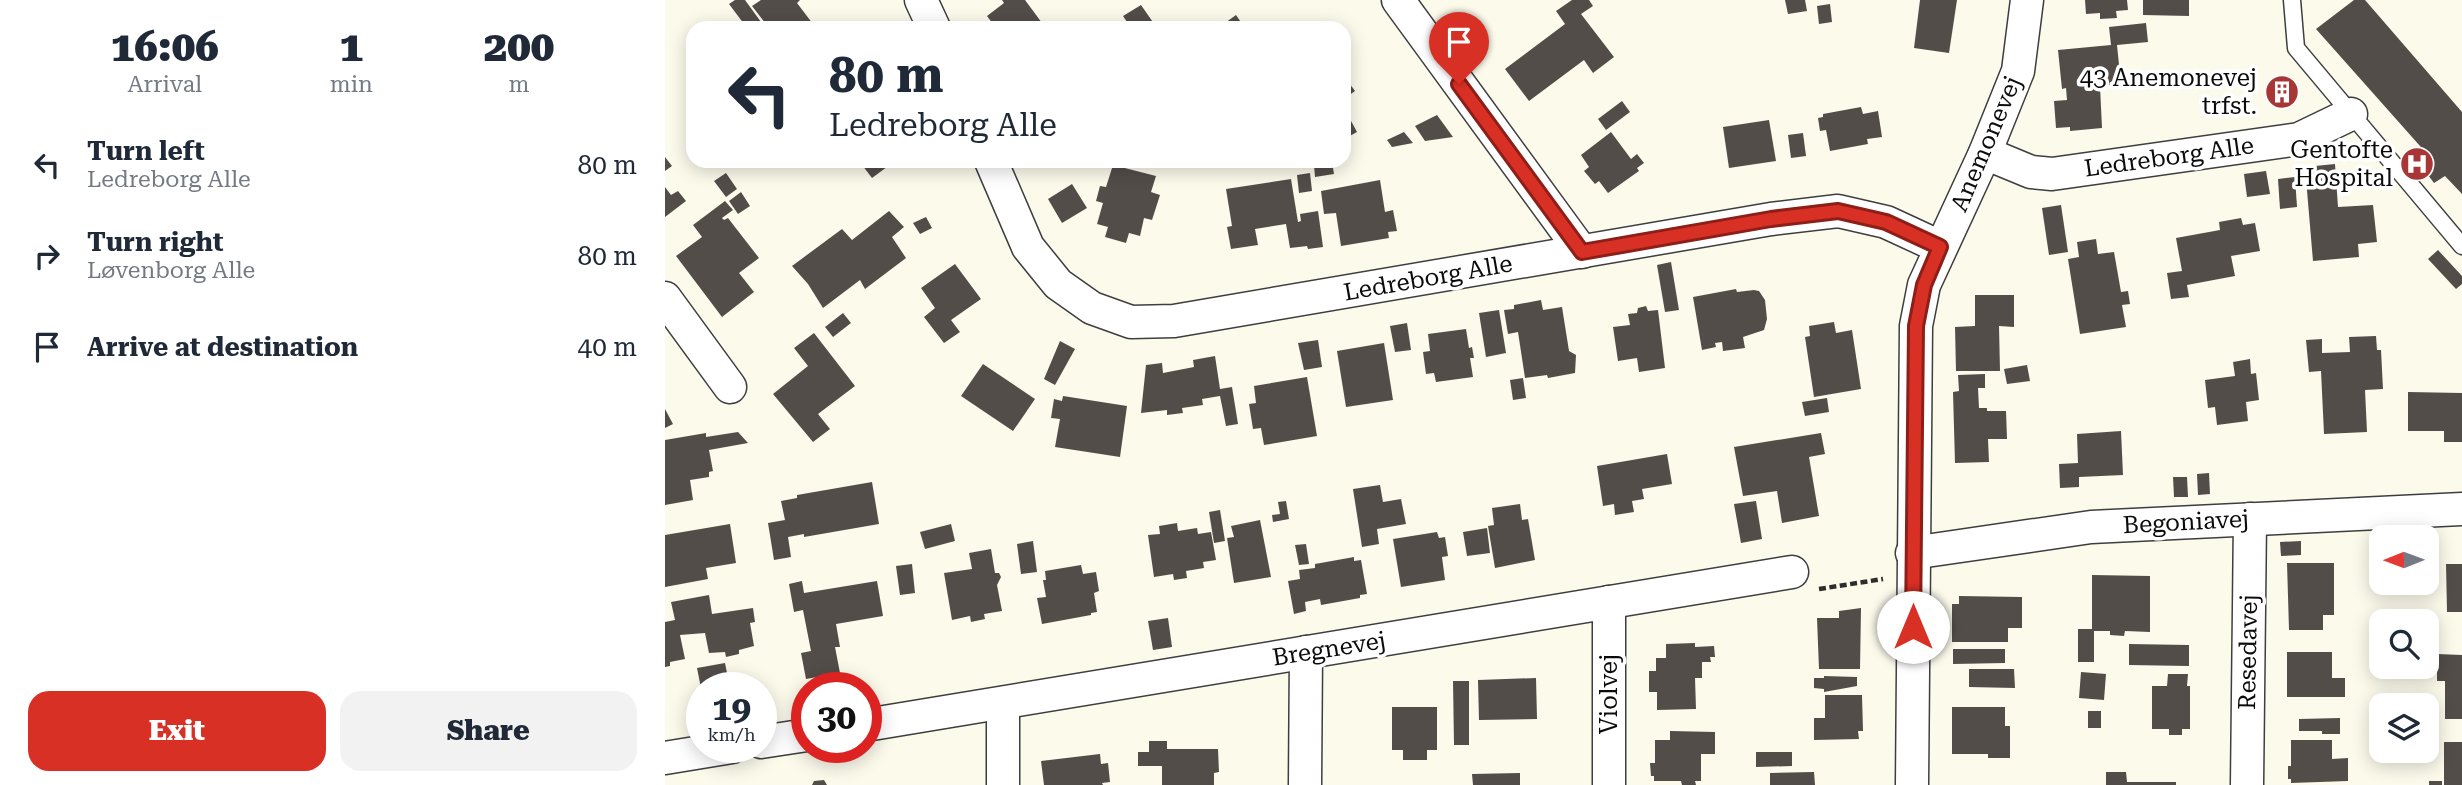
<!DOCTYPE html>
<html lang="en">
<head>
<meta charset="utf-8">
<style>
  body { margin:0; font-family:"Roboto Serif",serif; background:#f2f2f3; color:#1f2937; height:100vh; display:flex; flex-direction:column; font-size:26px; white-space:nowrap }
  * { box-sizing:border-box; margin:0 }
  p { font-size:23px; color:#747a83 }
  .icon { flex:none; width:38px; height:38px; fill:none; stroke:currentColor; stroke-width:2; stroke-linecap:round; stroke-linejoin:round }
  .map { position:relative; flex:1; overflow:hidden }
  .sheet { display:flex; flex-direction:column; background:#fff; width:665px }
  .sheet>* { flex:none }
  .guide { position:absolute; left:21px; top:21px; width:665px; height:147px; border-radius:21px; box-shadow:0 4px 18px #0003; background:#fff; color:#1f2937; overflow:hidden }
  .needle { width:46px; rotate:269deg }
  .buttons { position:absolute; left:1704px; top:525px; display:grid; gap:14px }
  .buttons a { display:grid; place-items:center; width:70px; height:70px; border-radius:14px; background:#fff; box-shadow:0 4px 18px #0003; font-size:35px }
  .speed { position:absolute; left:21px; top:672px; display:flex; gap:14px; font-size:35px; font-weight:700; text-align:center }
  .speed>* { display:grid; place-content:center; width:91px; height:91px; border-radius:50%; background:#fff; box-shadow:0 4px 18px #0003; line-height:1 }
  .speed small { font-size:18px; font-weight:400 }
  .speed .limit { border:10px solid #d22; background:#fff; color:#111 }
  .pin { position:absolute; display:grid; place-items:center; width:60px; height:60px; color:#fff; margin:-72px -30px; border-radius:50% 50% 50% 0; rotate:-45deg; box-shadow:0 0 7px #0007 }
  .pin .icon { rotate:45deg }
  .me { position:absolute; width:77px; margin:-38px; rotate:0deg; stroke-linejoin:round; filter:drop-shadow(0 0 5px #0008) }
  .turn { display:flex; align-items:center; gap:24px; height:147px; padding:0 28px; font-size:32px }
  .turn .icon { width:91px; height:91px; stroke-width:2.5 }
  .turn b { display:block; font-size:49px; line-height:60px }
  .eta { display:flex; justify-content:space-evenly; align-items:center; height:119px; text-align:center }
  .eta b { font-size:42px; font-weight:800; line-height:49px }
  .action { display:flex; gap:14px; margin-top:auto; padding:14px 28px }
  .action a { flex:1; height:80px; border-radius:21px; background:#d93025; color:#fff; font-size:28px; font-weight:800; line-height:80px; text-align:center }
  .action a+a { background:#f2f2f3; color:#1f2937 }
  ul { padding:0; list-style:none }
  li { display:flex; align-items:center; gap:21px; height:91px; padding:0 28px }
  li div { flex:1 }
  li b { display:block; font-size:26px }
  li em { font-style:normal }
  main { display:flex; flex:1; min-height:0 }
  .map>svg:first-child { display:block }
  .building { fill:#524d49 }
  .lines { fill:none; stroke-linecap:round; stroke-linejoin:round }
  .lane-casing { stroke:#3e3e3e; stroke-width:19 }
  .street-casing { stroke:#3e3e3e; stroke-width:35 }
  .path { stroke:#2d2d2d; stroke-width:4.5; stroke-dasharray:7 3.5; stroke-linecap:butt }
  .lane { stroke:#fff; stroke-width:16 }
  .street { stroke:#fff; stroke-width:32 }
  .route-casing { stroke:#8d1f18; stroke-width:18 }
  .route { stroke:#d93025; stroke-width:12 }
  .labels { text-anchor:middle; dominant-baseline:central; stroke-width:7; stroke-linejoin:round; paint-order:stroke }
  .poi-label { font-size:24px; fill:#0b0b0b; stroke:#fff; text-anchor:end }
  .street-label { font-size:24px; fill:#0b0b0b; stroke:#fff }
</style>
</head>
<body>
<main>
<section class="sheet">
<div class="eta">
<div><b>16:06</b><p>Arrival</p></div>
<div><b>1</b><p>min</p></div>
<div><b>200</b><p>m</p></div>
</div>
<ul>
<li><svg class="icon" aria-label="left" viewBox="0 0 24 24"><path d="M17 20v-9H6M10 6l-5 5 5 5"/></svg><div><b>Turn left</b><p>Ledreborg Alle</p></div><em>80 m</em></li>
<li><svg class="icon" aria-label="right" viewBox="0 0 24 24"><path d="M7 20v-9h11M14 6l5 5-5 5"/></svg><div><b>Turn right</b><p>Løvenborg Alle</p></div><em>80 m</em></li>
<li><svg class="icon" aria-label="arrive" viewBox="0 0 24 24"><path d="M6 21V4h12l-3 4 3 4H6"/></svg><div><b>Arrive at destination</b></div><em>40 m</em></li>
</ul>
<div class="action"><a>Exit</a><a>Share</a></div>
</section>
<div class="map">
<svg width="1797" height="785" viewBox="0 0 1797 785">
  <rect width="100%" height="100%" fill="#fcfaeb"/>
  <g class="building">
    <path d="M70,0H80L96,22L88,28H82L64,4Z"/>
    <path d="M96,0H135L132,3L151,28H104L87,6Z"/>
    <path d="M337,0H360L380,27L331,28L322,16L339,3Z"/>
    <path d="M907,0H924L928,6L916,14L949,57L928,73L919,60L864,101L840,69L900,24L891,11Z"/>
    <path d="M1120,0H1140L1142,11L1123,14Z"/>
    <path d="M1255,0H1292L1284,53L1249,48Z"/>
    <path d="M1420,0H1462L1463,10L1451,11L1452,18L1435,19V13L1421,14Z"/>
    <path d="M1478,0H1524V16L1478,15Z"/>
    <path d="M1689,0H1700L1797,112V194L1780,176L1769,183L1754,163L1763,155L1651,29Z"/>
    <path d="M1165,4L1167,22L1154,24L1152,6Z"/>
    <path d="M476,5L492,28H466L458,16Z"/>
    <path d="M571,15L580,28H553Z"/>
    <path d="M1481,23L1483,42L1452,45L1456,84L1435,86L1437,128L1405,131V127L1391,128L1389,101L1402,100L1401,88L1397,89L1393,50L1446,45L1444,27Z"/>
    <path d="M679,76L690,91L679,99Z"/>
    <path d="M1624,79L1627,103L1610,105L1608,81Z"/>
    <path d="M957,101L965,112L941,130L933,119Z"/>
    <path d="M1196,107L1198,114L1213,111L1217,137L1202,139L1203,144L1165,151L1161,130L1155,131L1153,118L1158,117V114Z"/>
    <path d="M679,108L692,132L679,139Z"/>
    <path d="M772,115L788,137L760,141L750,126Z"/>
    <path d="M1104,120L1111,161L1064,168L1058,127Z"/>
    <path d="M739,132L748,143L727,147L722,140Z"/>
    <path d="M946,132L966,159L972,154L979,163L972,168L974,171L943,193L934,181L930,184L919,171L924,167L916,155Z"/>
    <path d="M1138,133L1141,156L1126,158L1123,135Z"/>
    <path d="M0,157L7,166L0,171Z"/>
    <path d="M194,161H230L207,178Z"/>
    <path d="M667,162L669,174L650,177L649,165Z"/>
    <path d="M1670,164L1673,207L1708,205L1712,242L1693,244L1694,257L1648,261L1640,167Z"/>
    <path d="M448,165L491,176L486,192L495,195L487,220L479,218L475,236L464,233L461,243L440,237L443,227L432,224L438,203L431,201L435,186L441,187Z"/>
    <path d="M1601,171L1605,194L1582,197L1579,174Z"/>
    <path d="M61,173L72,189L61,197L49,181Z"/>
    <path d="M645,173L647,191L634,193L632,175Z"/>
    <path d="M1630,177L1632,207L1615,209L1613,179Z"/>
    <path d="M626,179L633,222L636,221L635,214L653,211L658,247L643,249L642,246L625,248L621,224L590,229L593,245L566,249L562,227L567,226L561,189Z"/>
    <path d="M715,180L720,212L728,210L732,231L723,232L724,238L676,246L671,213L659,214L656,191Z"/>
    <path d="M407,184L422,208L397,223L383,199Z"/>
    <path d="M0,187L6,195L13,191L21,201L0,217Z"/>
    <path d="M76,192L85,206L73,214L64,201Z"/>
    <path d="M60,201L68,210L57,218L59,220L63,218L94,258L74,273L89,292L57,317L11,256L37,237L28,225Z"/>
    <path d="M1396,205L1403,252L1384,255L1377,208Z"/>
    <path d="M224,211L239,227L227,237L241,258L200,289L195,280L158,308L143,284L127,266L177,229L187,240Z"/>
    <path d="M261,217L267,228L255,234L248,223Z"/>
    <path d="M1576,218L1578,225L1590,223L1595,251L1566,256L1570,276L1522,285L1524,297L1506,299L1502,273L1517,271L1511,238L1555,230L1554,222Z"/>
    <path d="M1431,239L1433,254L1449,252L1456,292L1463,291L1465,304L1457,305L1461,327L1415,334L1403,259L1414,257L1412,242Z"/>
    <path d="M1773,250L1797,276V284L1791,289L1763,259Z"/>
    <path d="M1006,262L1014,310L1000,312L992,265Z"/>
    <path d="M290,264L316,299L286,320L295,332L279,343L259,317L270,308L256,288Z"/>
    <path d="M1071,289L1072,292L1089,290L1094,291L1100,300L1102,319L1099,330L1078,337L1080,348L1058,351L1057,342L1050,343L1051,347L1037,350L1028,297Z"/>
    <path d="M1310,295H1349V327L1334,326L1335,371H1291L1290,327L1310,326Z"/>
    <path d="M876,300L878,310L897,307L904,351L911,355L910,373L883,378L882,375L860,378L853,332L843,334L839,310L849,309V305Z"/>
    <path d="M981,306L983,311L993,310L1000,368L974,372L972,358L953,361L948,327L965,325L963,314L972,313L973,308Z"/>
    <path d="M834,310L841,353L821,357L814,313Z"/>
    <path d="M178,313L186,323L168,337L160,327Z"/>
    <path d="M1169,322L1171,333L1187,330L1196,389L1149,397L1140,337L1145,336L1144,326Z"/>
    <path d="M742,323L746,350L730,352L725,326Z"/>
    <path d="M801,329L804,348L807,347L809,358H805L808,377L771,382L769,373L761,374L758,352L765,351L763,334Z"/>
    <path d="M149,333L190,386L153,414L165,429L148,442L108,394L143,366L129,348Z"/>
    <path d="M1711,336L1712,350H1716L1718,389L1700,390L1702,432L1659,434L1656,371L1644,372L1641,340L1657,339V353L1685,352L1684,337Z"/>
    <path d="M653,340L657,367L639,370L633,343Z"/>
    <path d="M395,341L410,349L390,385L379,379Z"/>
    <path d="M719,343L728,400L681,407L672,351Z"/>
    <path d="M550,356L555,389L567,387L573,424L561,426L555,396L537,399L538,405L517,408L518,413L502,415V410L476,413L481,365L497,363L498,373L529,367L528,360Z"/>
    <path d="M1585,359L1586,374L1591,373L1594,400L1581,402L1583,421L1552,425L1550,407L1543,408L1540,380L1570,376L1568,362Z"/>
    <path d="M318,364L370,399L348,431L296,396Z"/>
    <path d="M1362,365L1365,381L1342,384L1339,369Z"/>
    <path d="M1320,374V388H1313L1314,408H1322V411H1341L1342,439H1323L1324,462L1290,463L1288,392L1294,391L1293,375Z"/>
    <path d="M642,377L652,436L599,445L596,428L588,429L584,404L591,403L589,386Z"/>
    <path d="M858,378L861,398L848,400L845,380Z"/>
    <path d="M1743,392L1797,393V442H1779V431H1743Z"/>
    <path d="M398,396L462,406L455,457L390,447L395,419L386,418L389,399L397,401Z"/>
    <path d="M1162,398L1164,412L1140,416L1137,402Z"/>
    <path d="M0,409L8,424L0,428Z"/>
    <path d="M1456,431L1458,475L1414,477V487L1395,488L1394,464L1413,463L1412,434Z"/>
    <path d="M73,432L83,443L44,450L48,471L44,472V477L25,480L28,500L0,505V440L41,433V437Z"/>
    <path d="M1156,433L1160,454L1144,457L1154,516L1117,523L1112,491L1078,496L1069,447Z"/>
    <path d="M1002,454L1007,484L977,489L979,499L967,501L969,512L950,515L949,504L938,506L932,466Z"/>
    <path d="M1544,473L1545,494L1533,495L1532,474Z"/>
    <path d="M1508,477H1522L1523,497H1509Z"/>
    <path d="M207,482L214,524L139,537V534L123,537L126,557L109,560L103,523L120,520L116,501L132,498V495Z"/>
    <path d="M715,485L718,502L736,499L741,524L712,529L714,544L697,547L688,489Z"/>
    <path d="M621,501L624,519L608,522L607,515L615,514L613,502Z"/>
    <path d="M1091,501L1097,539L1076,543L1069,504Z"/>
    <path d="M855,504L857,520L863,519L870,560L830,568L823,526L829,525L827,508Z"/>
    <path d="M555,510L560,541L549,543L544,512Z"/>
    <path d="M595,520L606,577L569,583L562,538L569,537L566,526Z"/>
    <path d="M512,523L513,531L532,528L533,534L546,532L551,560L538,562L539,568L521,571L522,578L509,580L508,574L489,577L483,535L495,534L494,526Z"/>
    <path d="M65,524L71,563L41,568L43,579L0,587V535Z"/>
    <path d="M286,524L290,541L260,549L255,532Z"/>
    <path d="M822,528L825,553L802,556L798,532Z"/>
    <path d="M772,532L774,538L780,537L783,556L777,557L780,580L736,587L728,539Z"/>
    <path d="M368,541L372,572L356,574L352,544Z"/>
    <path d="M1636,541V555L1616,556L1615,542Z"/>
    <path d="M641,544L644,564L634,565L630,545Z"/>
    <path d="M326,549L330,573H334L336,577L332,585L337,611L319,614L320,619L306,622L305,616L287,620L279,573L307,569L304,553Z"/>
    <path d="M689,557V561L696,560L702,594L695,595V598L656,605L655,599L640,602L641,611L629,614L623,581L635,579L634,570L650,568V564Z"/>
    <path d="M1622,563H1669V615H1658V630H1624Z"/>
    <path d="M247,564L250,593L235,595L231,566Z"/>
    <path d="M1781,564H1797V612H1782Z"/>
    <path d="M416,565L418,574L431,572L434,591L429,593L432,612L426,613V615L377,624L372,598L381,597L378,580H381L380,571Z"/>
    <path d="M1427,575L1485,576V632L1460,631L1459,636L1445,635V631H1429V662H1413V629H1427Z"/>
    <path d="M137,581L139,593L212,581L218,616L171,624L175,647H170L175,673L141,679L136,653L146,651L138,610L129,612L124,584Z"/>
    <path d="M44,595L47,614L88,608L90,622L85,623L89,646L74,650V654L61,657L60,652L44,653L40,633L15,635L20,659L5,662V666L0,667V622L10,620L6,602Z"/>
    <path d="M1294,596L1357,597V628H1343V642H1287V604H1294Z"/>
    <path d="M1196,608L1195,669H1154L1152,618H1174V611Z"/>
    <path d="M503,618L507,647L488,650L483,621Z"/>
    <path d="M1030,643V647L1049,646L1050,657H1045L1046,662H1037V678H1030L1031,709L992,710V692H984V671H991V658H1001V644Z"/>
    <path d="M1464,644L1524,645V666L1464,665Z"/>
    <path d="M1288,649H1340V663L1288,664Z"/>
    <path d="M1622,652H1667V678H1680V697H1622Z"/>
    <path d="M1772,654L1797,655V719H1780V681H1772Z"/>
    <path d="M60,663L65,688H36L32,668Z"/>
    <path d="M1304,669H1349L1350,688L1304,687Z"/>
    <path d="M1416,672L1441,674L1439,700L1414,698Z"/>
    <path d="M1503,674H1523L1522,686H1525V729H1517V735H1504V729H1487V686H1502Z"/>
    <path d="M1159,676L1192,677V686L1159,692V689L1149,688V678H1159Z"/>
    <path d="M871,678L872,719L814,720L813,680Z"/>
    <path d="M788,681H804V745H789Z"/>
    <path d="M1160,695H1197L1198,731H1193L1194,739L1149,740V718H1160Z"/>
    <path d="M727,707H772V750H762V760H738V750H727Z"/>
    <path d="M1287,707H1340V726H1345V758H1323V754H1287Z"/>
    <rect x="1423" y="711" width="13" height="17"/>
    <path d="M1675,718V734H1657V731H1634V719Z"/>
    <path d="M1005,731L1050,732V754H1036V781H1030L1031,785H1017L1016,781H989V776H986L985,763H990V740H1005Z"/>
    <path d="M1626,740H1667V759L1683,758V781L1626,783V779H1623V766H1626Z"/>
    <path d="M484,741H502V749H553L554,772L549,773V785H497V766H473V752H484Z"/>
    <rect x="1779" y="742" width="18" height="43"/>
    <path d="M1091,752H1127V766L1091,767Z"/>
    <path d="M435,754L436,764L443,763L445,782L437,783L438,785H379L376,761Z"/>
    <path d="M1149,772L1150,785H1105V773Z"/>
    <path d="M1441,772H1461L1462,782H1511V785H1441Z"/>
    <path d="M855,773V785H808L807,774Z"/>
    <path d="M159,780L162,785H147L149,781Z"/>
    <rect x="1764" y="781" width="13" height="4"/>
  </g>
  <g class="lines">
    <g class="lane-casing">
      <path id="lane" d="M1627,0L1631,48L1797,246"/>
    </g>
    <g class="street-casing">
      <g id="street">
        <path d="M256,0L269,28"/>
        <path d="M733,0L917,252"/>
        <path d="M1320,153L1366,172L1387,174L1634,139L1686,114"/>
        <path d="M326,161L363,247L393,284L427,308L466,322L509,321L1106,219L1173,211L1221,222L1275,247"/>
        <path d="M0,298L65,387"/>
        <path d="M1247,553L1426,527L1797,509"/>
        <path d="M944,602V785"/>
        <path d="M338,703V785"/>
        <path d="M201,725L1127,572"/>
        <path d="M96,742L142,735"/>
        <path d="M0,758L67,747"/>
        <path d="M640,785L641,652"/>
        <path d="M1247,785L1251,326L1259,285L1320,153L1353,71L1362,0"/>
        <path d="M1582,785L1585,519"/>
      </g>
    </g>
    <path class="path" d="M1154,589L1218,579"/>
    <use href="#lane" class="lane"/>
    <use href="#street" class="street"/>
  </g>
  <g class="lines">
    <g class="route-casing">
      <path id="route" d="M794,84L917,252L1106,219L1173,211L1221,222L1275,247L1259,285L1251,326L1248,627"/>
    </g>
    <use href="#route" class="route"/>
  </g>
  <defs>
    <g id="building-disc" transform="scale(1.75)"><circle r="9.5" fill="#a83636" stroke="#fff"/><path d="M-4-6H4V6H1V3H-1V6H-4ZM-2.5-4.3h1.7v1.8h-1.7ZM.8-4.3h1.7v1.8H.8ZM-2.5-1h1.7V.8h-1.7ZM.8-1h1.7V.8H.8Z" fill="#fff"/></g>
    <g id="hospital-disc" transform="scale(1.75)"><circle r="9.5" fill="#a83636" stroke="#fff"/><path d="M-5-5h3v3.5h4V-5h3V5h-3V1.5h-4V5h-3Z" fill="#fff"/></g>
  </defs>
  <g fill-rule="evenodd">
    <use href="#building-disc" x="1617" y="92"/>
    <use href="#hospital-disc" x="1752" y="164"/>
  </g>
  <g class="labels">
    <g class="poi-label">
      <text x="1592" y="78">43 Anemonevej<tspan x="1592" dy="28">trfst.</tspan></text>
      <text x="1728" y="150">Gentofte<tspan x="1728" dy="28">Hospital</tspan></text>
    </g>
    <g class="street-label">
      <text transform="translate(1321 144) rotate(-67)">Anemonevej</text>
      <text transform="translate(1504 157) rotate(-8)">Ledreborg Alle</text>
      <text transform="translate(763 278) rotate(-10)">Ledreborg Alle</text>
      <text transform="translate(1521 522) rotate(-3)">Begoniavej</text>
      <text transform="translate(664 649) rotate(-9)">Bregnevej</text>
      <text transform="translate(1583 652) rotate(-89)">Resedavej</text>
      <text transform="translate(944 694) rotate(-90)">Violvej</text>
    </g>
  </g>
</svg>
<div class="buttons">
<a><svg class="needle" viewBox="-14 -14 28 28"><path d="M0-13l5 13h-10z" fill="#e53935"/><path d="M0 13l5-13h-10z" fill="#747a83"/></svg></a>
<a><svg class="icon" aria-label="search" viewBox="0 0 24 24"><circle cx="10" cy="10" r="6"/><path d="M15 15l6 6"/></svg></a>
<a><svg class="icon" aria-label="layers" viewBox="0 0 24 24"><path d="M12 4l9 5-9 5-9-5zM3 14l9 5 9-5"/></svg></a>
</div>
<div class="speed"><div>19<small>km/h</small></div><div class="limit">30</div></div>
<div class="pin" style="left:794px;top:84px;background:#d93025"><svg class="icon" aria-label="arrive" viewBox="0 0 24 24"><path d="M6 21V4h12l-3 4 3 4H6"/></svg></div>
<svg class="me" style="left:1248px;top:627px" viewBox="-20 -20 40 40"><circle r="19" fill="#fff"/><path d="M0-13L10 11 0 6-10 11z" fill="#d93025"/></svg>
<div class="guide">
<div class="turn"><svg class="icon" aria-label="left" viewBox="0 0 24 24"><path d="M17 20v-9H6M10 6l-5 5 5 5"/></svg><div><b>80 m</b>Ledreborg Alle</div></div>
</div>
</div>
</main>
</body>
</html>
